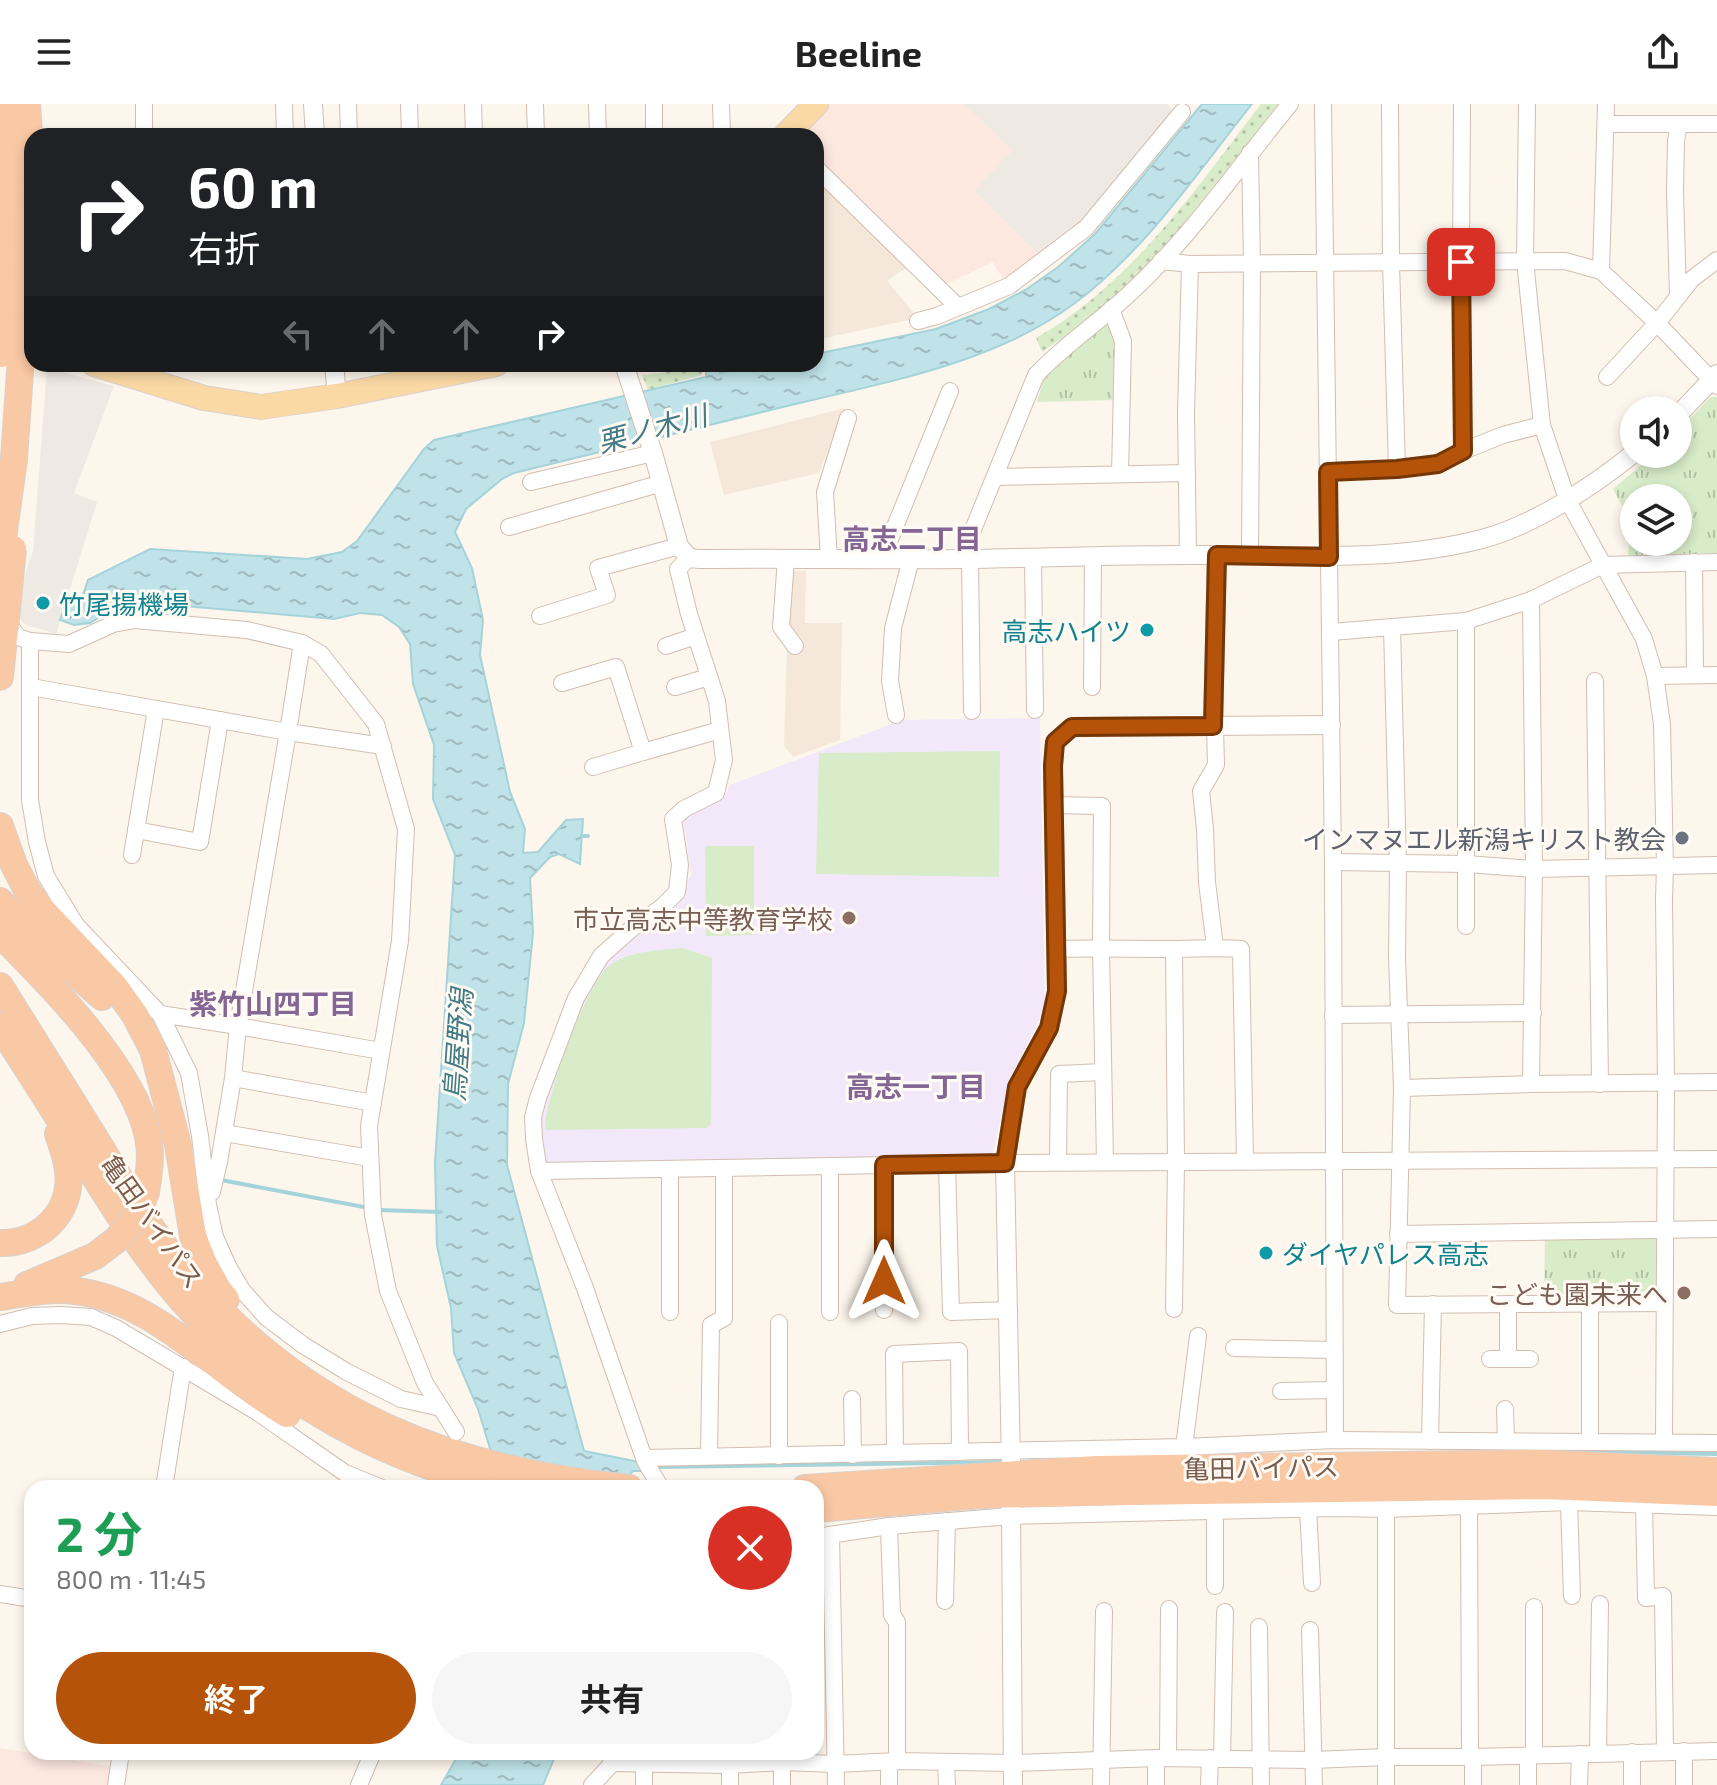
<!DOCTYPE html>
<html lang="ja">
<head>
<meta charset="utf-8">
<style>
  body { margin:0; font-family:"Exo 2","Noto Sans JP",sans-serif; background:#f6f6f6; color:#222; height:100vh; display:flex; flex-direction:column; font-size:30px; white-space:nowrap }
  * { box-sizing:border-box; margin:0 }
  p { font-size:26px; color:#767676 }
  .icon { flex:none; width:44px; height:44px; fill:none; stroke:currentColor; stroke-width:2; stroke-linecap:round; stroke-linejoin:round }
  .map { position:relative; flex:1; overflow:hidden }
  .drawer { position:absolute; left:24px; top:1376px; width:800px; height:280px; display:flex; flex-direction:column; background:#fff; border-radius:24px; box-shadow:0 4px 12px #0003 }
  .drawer>* { flex:none }
  .banner { position:absolute; left:24px; top:24px; width:800px; height:244px; border-radius:24px; box-shadow:0 4px 12px #0003; background:#202124; color:#fff; overflow:hidden }
  .fabs { position:absolute; left:1620px; top:292px; display:grid; gap:16px }
  .fabs a { display:grid; place-items:center; width:72px; height:72px; border-radius:50%; background:#fff; box-shadow:0 4px 12px #0003; font-size:40px }
  .pin { position:absolute; display:grid; place-items:center; width:68px; height:68px; color:#fff; margin:-34px; border-radius:16px; box-shadow:0 4px 12px #0006 }
  .me { position:absolute; width:88px; margin:-44px; rotate:0deg; stroke-linejoin:round; filter:drop-shadow(0 0 6px #0008) }
  .turn { display:flex; align-items:center; gap:28px; height:168px; padding:0 32px; font-size:36px }
  .turn .icon { width:104px; height:104px; stroke-width:2.5 }
  .turn b { display:block; font-size:56px; line-height:68px }
  .lanes { display:flex; align-items:center; height:76px; padding:0 32px; background:#0003; justify-content:center; gap:40px; direction:ltr }
  .lanes .off { opacity:.35 }
  .round { display:grid; place-items:center; flex:none; width:84px; height:84px; border-radius:42px; background:#f6f6f6 }
  .headline { display:flex; align-items:center; justify-content:space-between; height:136px; padding:0 32px }
  h1 { font-size:48px; font-weight:700; line-height:60px; color:#1e9e55 }
  .action { display:flex; gap:16px; margin-top:auto; padding:16px 32px }
  .action a { flex:1; height:92px; border-radius:48px; background:#b45309; color:#fff; font-size:32px; font-weight:700; line-height:92px; text-align:center }
  .action a+a { background:#f6f6f6; color:#222 }
  header { display:flex; justify-content:space-between; align-items:center; height:104px; padding:0 32px; background:#fff; font-size:36px; font-weight:700 }
  .map>svg:first-child { display:block }
  .residential { fill:#f5e8da }
  .commercial { fill:#fde8e0 }
  .industrial { fill:#efe9e4 }
  .education { fill:#f3e8fa }
  .grass { fill:url(#grass-dots) }
  .park { fill:url(#park-tufts); fill-rule:evenodd }
  .garden { fill:#d8ecc9 }
  .water { fill:url(#water-ripples); stroke:#a5d3da; stroke-width:2 }
  .lines { fill:none; stroke-linecap:round; stroke-linejoin:round }
  .stream { stroke:#a5d3da; stroke-width:4 }
  .minor-casing { stroke:#d1beb0; stroke-width:18 }
  .tertiary-casing { stroke:#d1beb0; stroke-width:20 }
  .primary-casing { stroke:#dad1cd; stroke-width:26 }
  .trunk-casing { stroke:#dad1cd; stroke-width:28 }
  .minor { stroke:#fff; stroke-width:16 }
  .tertiary { stroke:#fff; stroke-width:18 }
  .primary { stroke:#fbd9a5; stroke-width:24 }
  .trunk { stroke:#f9c8a4; stroke-width:26 }
  .trunk-bridge-casing { stroke:#dad1cd; stroke-width:28; stroke-linecap:butt }
  .trunk-bridge { stroke:#f9c8a4; stroke-width:26 }
  .route-casing { stroke:#753606; stroke-width:20 }
  .route { stroke:#b45309; stroke-width:14 }
  .culture-dot { fill:#0f9aa8; stroke:#fffaf3; stroke-width:3 }
  .worship-dot { fill:#6b7280; stroke:#fffaf3; stroke-width:3 }
  .education-dot { fill:#8d6e63; stroke:#fffaf3; stroke-width:3 }
  .labels { text-anchor:middle; dominant-baseline:central; stroke-width:6; stroke-linejoin:round; paint-order:stroke }
  .culture-label { font-size:26px; fill:#0d838f; stroke:#fffaf3; text-anchor:start }
  .worship-label { font-size:26px; fill:#5b616d; stroke:#fffaf3; text-anchor:end }
  .education-label { font-size:26px; fill:#785e54; stroke:#fffaf3; text-anchor:end }
  .street-label { font-size:26px; fill:#7a5c4d; stroke:#fffaf3 }
  .water-label { font-size:28px; font-style:italic; fill:#437c86; stroke:#fffaf3 }
  .neighbourhood-label { font-size:28px; font-weight:bold; fill:#846695; stroke:#fffaf3 }
</style>
</head>
<body>
<header><svg class="icon" aria-label="menu" viewBox="0 0 24 24"><path d="M4 6h16M4 12h16M4 18h16"/></svg>Beeline<svg class="icon" aria-label="share" viewBox="0 0 24 24"><path d="M12 15V3M7 8l5-5 5 5M5 13v7h14v-7"/></svg></header>
<div class="map">
<svg width="1717" height="1681" viewBox="0 0 1717 1681">
  <defs>
    <pattern id="grass-dots" width="8" height="8" patternUnits="userSpaceOnUse" patternTransform="scale(2)"><rect width="8" height="8" fill="#d8ecc9"/><path d="M2 2h.1M6 6h.1" fill="none" stroke="#b4c2a5" stroke-width="1.8" stroke-linecap="round"/></pattern>
    <pattern id="park-tufts" width="24" height="20" patternUnits="userSpaceOnUse" patternTransform="scale(2)"><rect width="24" height="20" fill="#d8ecc9"/><path d="M3 7l-1-3M5 7V3M7 7l1-3M15 17l-1-3M17 17v-4M19 17l1-3" fill="none" stroke="#b4c2a5"/></pattern>
    <pattern id="water-ripples" width="26" height="14" patternUnits="userSpaceOnUse" patternTransform="scale(2)"><rect width="26" height="14" fill="#bfe3e8"/><path d="M2 4q2-2 4 0t4 0M15 11q2-2 4 0t4 0" fill="none" stroke="#a0bbbe"/></pattern>
  </defs>
  <rect width="100%" height="100%" fill="#fdf6ec"/>
  <g class="residential">
    <path d="M816,67L912,160L887,177L918,214L816,236Z"/>
    <path d="M845,304L819,369L724,391L710,338Z"/>
    <path d="M806,467L805,519H842L840,636L793,653L784,642L787,537L776,534L778,468Z"/>
  </g>
  <g class="commercial">
    <path d="M826,0H965L1013,48L974,86L1042,154L1005,179L993,158L942,182L816,59V32H794Z"/>
    <path d="M0,1644L116,1663L113,1681H0Z"/>
  </g>
  <g class="industrial">
    <path d="M964,0H1167L1175,8L1085,120L1042,154L974,86L1012,47Z"/>
    <path d="M47,264L114,282L74,389L97,398L56,530L24,520L13,505L33,447Z"/>
  </g>
  <path class="education" d="M1040,614L1045,905L1009,976L992,1052L545,1058L541,1044L540,1011L588,881L626,836L682,792L691,770L683,715L724,694L730,681L902,616Z"/>
  <g class="grass">
    <path d="M1261,0H1279L1156,154L1094,213L1042,248L1036,234C1132,179 1195,86 1261,0Z"/>
    <path d="M696,260H702V271L648,286L642,271L695,265Z"/>
  </g>
  <g class="park">
    <path d="M1106,217L1114,223L1116,296L1037,298L1044,274L1059,253Z"/>
    <path d="M1714,293H1717V449L1628,451L1631,419L1613,385L1654,350H1678V328L1709,294ZM1634,394H1678V438H1634Z"/>
    <path d="M1545,1131L1658,1132V1194L1544,1193Z"/>
  </g>
  <g class="garden">
    <path d="M1000,647L999,773L816,770L819,649Z"/>
    <path d="M705,742H754V831L706,832Z"/>
    <path d="M683,844L712,854L711,1020L707,1024L545,1026C544,997 587,876 611,860C632,847 658,846 683,844Z"/>
  </g>
  <g class="water">
    <path d="M1202,0H1252C1197,69 1146,146 1075,199C995,259 887,278 791,301C699,323 607,346 514,369L502,375L466,405L455,428L472,464L483,516L480,551L510,688L525,725L523,749L538,748L566,716L583,715L580,760L559,750L550,753L530,774L533,829L524,919L508,980L507,1061L584,1347L639,1358L644,1367H633L618,1384H502L478,1305L454,1249L451,1204L437,1142L435,1059L455,751L433,695L434,641L413,580L410,540L399,523L382,511L360,509L334,515L127,497L90,519L74,521L60,516L66,500L74,502L81,497L88,476L150,445L307,455L342,448L357,437L424,345L434,336L706,273V260H720V269L765,260H816V250L936,225L989,205L1027,185L1058,163L1095,130Z"/>
    <path d="M460,1648H557L543,1681H441Z"/>
  </g>
  <g class="lines">
    <g class="stream">
      <path d="M582,732H588"/>
      <path d="M221,1076L369,1104"/>
      <path d="M378,1106L441,1108"/>
      <path d="M1555,1347L1717,1350"/>
      <path d="M656,1363L1007,1358"/>
    </g>
    <g class="minor-casing">
      <g id="minor">
        <path d="M144,0V32"/>
        <path d="M284,0L285,32"/>
        <path d="M348,0L349,32"/>
        <path d="M409,0L410,32"/>
        <path d="M473,0L474,32"/>
        <path d="M535,0L536,32"/>
        <path d="M597,0L598,32"/>
        <path d="M654,0V32"/>
        <path d="M721,0L722,32"/>
        <path d="M1323,0L1333,758L1335,1336"/>
        <path d="M1390,0L1391,159L1397,365"/>
        <path d="M1462,0L1461,158L1463,347"/>
        <path d="M1527,0L1525,157L1542,321L1567,395L1644,535L1655,572L1662,620L1665,762L1664,795L1666,979L1664,1337"/>
        <path d="M1606,20H1717"/>
        <path d="M1250,49L1252,160L1250,451"/>
        <path d="M816,64L958,203"/>
        <path d="M1161,157L1190,160L1565,157L1601,167L1657,219L1717,282"/>
        <path d="M1601,167L1606,0"/>
        <path d="M1678,192L1675,87L1676,37L1679,20"/>
        <path d="M1111,205L1123,237L1120,370"/>
        <path d="M918,217L937,212L1009,182L1086,124L1182,8"/>
        <path d="M1607,273L1657,219L1692,175L1717,156"/>
        <path d="M1328,368L1397,365L1438,360L1463,347L1503,331L1542,321"/>
        <path d="M995,373L1187,369"/>
        <path d="M531,378L653,349"/>
        <path d="M509,423L662,379"/>
        <path d="M1188,451L1186,309L1190,160"/>
        <path d="M1033,454L1035,606"/>
        <path d="M786,455L781,523L795,542"/>
        <path d="M829,455L825,388L848,314"/>
        <path d="M882,455L950,287"/>
        <path d="M961,455L1036,271C1064,241 1098,219 1128,191C1189,135 1237,65 1290,0"/>
        <path d="M970,455L972,607"/>
        <path d="M1694,458L1695,571"/>
        <path d="M540,512L607,491L598,464L679,442"/>
        <path d="M6,516L18,533L30,537L69,540L113,520L135,516L247,526L302,539L321,550L376,620L406,725L400,837L369,1022L373,1111L388,1187L425,1279L456,1328"/>
        <path d="M1466,517V822"/>
        <path d="M1392,523L1398,759L1397,854L1402,984L1397,1201L1664,1199"/>
        <path d="M1331,528L1466,517L1531,496L1603,461L1717,458"/>
        <path d="M30,537V696L37,738L46,772L76,821L160,910L189,969L200,1032L208,1101L215,1133L228,1162L242,1186L266,1213L303,1241L347,1268L401,1295L441,1304"/>
        <path d="M302,539L288,628L383,642"/>
        <path d="M666,542L696,532"/>
        <path d="M1655,572L1717,571"/>
        <path d="M1595,577L1600,980"/>
        <path d="M562,579L616,563L643,648L720,626"/>
        <path d="M31,583L288,628L238,922L233,974L219,1058L212,1088"/>
        <path d="M675,583L709,573"/>
        <path d="M1092,583L1093,452"/>
        <path d="M896,611L890,577L893,524L911,455"/>
        <path d="M1215,622L1216,661L1201,687L1205,725L1207,778L1215,843"/>
        <path d="M593,663L643,648"/>
        <path d="M1053,701L1102,702L1101,843L1105,1058"/>
        <path d="M136,726L200,738L220,616"/>
        <path d="M132,751L156,605"/>
        <path d="M1333,758L1467,760L1534,765L1717,761"/>
        <path d="M1056,845C1094,844 1132,845 1171,845C1195,845 1217,843 1241,845L1245,1057"/>
        <path d="M1174,845L1176,1057L1174,1205"/>
        <path d="M160,910L238,922L381,947"/>
        <path d="M1333,911L1533,909"/>
        <path d="M233,974L373,999"/>
        <path d="M1531,980L1534,765L1531,496"/>
        <path d="M1402,984L1531,980L1717,978"/>
        <path d="M224,1029L370,1054"/>
        <path d="M1058,1058L1059,970L1103,968"/>
        <path d="M947,1060L951,1208L1009,1206"/>
        <path d="M884,1061V1206"/>
        <path d="M539,1067L1005,1059L1717,1055"/>
        <path d="M1398,1130L1717,1125"/>
        <path d="M1508,1200V1255"/>
        <path d="M670,1208V1065"/>
        <path d="M830,1208V1062"/>
        <path d="M0,1220L32,1212L61,1211L91,1213L116,1224L257,1308L345,1369L382,1384"/>
        <path d="M1234,1244L1334,1246"/>
        <path d="M1490,1255H1530"/>
        <path d="M1281,1287L1334,1286"/>
        <path d="M852,1295L853,1351"/>
        <path d="M1505,1305L1506,1337"/>
        <path d="M1430,1337L1433,1200"/>
        <path d="M1590,1337V1199"/>
        <path d="M1184,1343L1198,1232"/>
        <path d="M895,1349L894,1250L959,1247L960,1348"/>
        <path d="M709,1352L711,1221L724,1214V1064"/>
        <path d="M779,1352V1219"/>
        <path d="M644,1354L1184,1343L1335,1336L1717,1339"/>
        <path d="M164,1384L183,1263"/>
        <path d="M661,1384L645,1357L585,1184L539,1067L534,1035L533,1013L538,994L576,894L601,852L630,826L662,803L677,788L680,761L673,715L684,705L716,689L724,656L717,597L689,510L678,465L689,454"/>
        <path d="M1569,1398L1572,1492"/>
        <path d="M1644,1401L1646,1494L1663,1492L1665,1647"/>
        <path d="M1469,1402L1470,1653"/>
        <path d="M1308,1404L1312,1479"/>
        <path d="M1386,1405V1681"/>
        <path d="M1215,1407V1482"/>
        <path d="M889,1422L892,1511L897,1518V1657"/>
        <path d="M831,1431L836,1681"/>
        <path d="M816,1433L889,1422L1010,1412L1335,1404L1386,1405L1569,1398L1717,1403"/>
        <path d="M0,1490L32,1495"/>
        <path d="M945,1497L947,1417"/>
        <path d="M1534,1503V1651"/>
        <path d="M1259,1523L1261,1681"/>
        <path d="M1310,1526L1314,1681"/>
        <path d="M1684,1647V1681"/>
        <path d="M1632,1648V1681"/>
        <path d="M1598,1649L1600,1500"/>
        <path d="M782,1651V1681"/>
        <path d="M1168,1654L1169,1505"/>
        <path d="M1222,1655L1225,1508"/>
        <path d="M946,1658L947,1681"/>
        <path d="M611,1659L730,1661L782,1658L836,1660L897,1657L1013,1659L1156,1654L1313,1656L1386,1653H1470L1717,1647"/>
        <path d="M644,1660V1681"/>
        <path d="M116,1681L121,1648"/>
        <path d="M359,1681L373,1648"/>
        <path d="M592,1681L623,1648"/>
        <path d="M730,1681V1661"/>
        <path d="M889,1681V1658"/>
        <path d="M1101,1681L1104,1507"/>
        <path d="M1156,1681V1654"/>
        <path d="M1209,1681L1210,1654"/>
        <path d="M1473,1681V1653"/>
        <path d="M1528,1681V1651"/>
        <path d="M1579,1681L1580,1650"/>
      </g>
    </g>
    <g class="tertiary-casing">
      <g id="tertiary">
        <path d="M313,0L315,32"/>
        <path d="M334,260L337,292"/>
        <path d="M624,260L653,349L679,442L689,454L700,455C787,454 874,456 961,455C1036,454 1111,451 1186,451C1285,450 1385,460 1482,435C1534,421 1592,383 1634,349"/>
        <path d="M1678,311L1717,270"/>
        <path d="M1213,622L1217,451"/>
        <path d="M1011,1361L1005,1059L1017,983L1049,924L1057,887L1053,662L1055,638L1072,623L1331,621"/>
        <path d="M1011,1404L1013,1681"/>
      </g>
    </g>
    <g class="primary-casing">
      <g id="primary">
        <path d="M785,32L816,0"/>
        <path d="M94,260L204,294L261,303L337,292L496,260"/>
      </g>
    </g>
    <g class="trunk-casing">
      <g id="trunk">
        <path d="M1,0L7,71L6,135L2,215"/>
        <path d="M24,223L31,63L27,0"/>
        <path d="M0,456L14,355L21,253"/>
        <path d="M0,573L5,524"/>
        <path d="M0,722L14,761L28,788L43,807L115,883L135,911L153,946L178,1041L193,1132L203,1158L218,1185L226,1195"/>
        <path d="M0,797L41,839L102,893"/>
        <path d="M0,830C49,879 134,964 148,1033C152,1052 149,1069 146,1088"/>
        <path d="M0,882C35,938 71,995 106,1052C130,1091 157,1137 188,1172C307,1310 450,1366 629,1384"/>
        <path d="M0,922C26,963 53,1004 78,1046C107,1092 135,1139 170,1182C190,1207 214,1230 238,1251C316,1318 402,1359 501,1384"/>
        <path d="M0,1139C40,1140 73,1108 68,1067C67,1054 62,1042 58,1030"/>
        <path d="M27,1181L95,1152L116,1136"/>
        <path d="M1,1193C25,1189 50,1184 75,1187C130,1193 173,1228 216,1260C239,1278 262,1295 287,1310"/>
        <path d="M805,1384L1097,1365L1536,1359L1717,1367"/>
        <path d="M816,1405L982,1391L1126,1388L1544,1382L1717,1389"/>
      </g>
    </g>
    <use href="#minor" class="minor"/>
    <use href="#tertiary" class="tertiary"/>
    <use href="#primary" class="primary"/>
    <use href="#trunk" class="trunk"/>
    <g class="trunk-bridge-casing">
      <g id="trunk-bridge">
        <path d="M1,250L2,215"/>
        <path d="M21,253L24,223"/>
        <path d="M5,524L13,445"/>
        <path d="M116,1136C130,1121 139,1108 146,1088"/>
      </g>
    </g>
    <use href="#trunk-bridge" class="trunk-bridge"/>
  </g>
  <g class="lines">
    <g class="route-casing">
      <path id="route" d="M884,1177V1061L1005,1059L1017,983L1049,924L1057,887L1053,662L1055,638L1072,623L1213,622L1217,451L1329,453L1328,368L1397,365L1438,360L1463,347L1461,158"/>
    </g>
    <use href="#route" class="route"/>
  </g>
  <g class="culture-dot">
    <circle cx="43" cy="499" r="8"/>
    <circle cx="1147" cy="526" r="8"/>
    <circle cx="1266" cy="1149" r="8"/>
  </g>
  <circle class="worship-dot" cx="1682" cy="734" r="8"/>
  <g class="education-dot">
    <circle cx="849" cy="814" r="8"/>
    <circle cx="1684" cy="1189" r="8"/>
  </g>
  <g class="labels">
    <g class="culture-label">
      <text x="59" y="499">竹尾揚機場</text>
      <text x="1131" y="526" text-anchor="end">高志ハイツ</text>
      <text x="1282" y="1149">ダイヤパレス高志</text>
    </g>
    <g class="worship-label">
      <text x="1666" y="734">インマヌエル新潟キリスト教会</text>
    </g>
    <g class="education-label">
      <text x="833" y="814">市立高志中等教育学校</text>
      <text x="1668" y="1189">こども園未来へ</text>
    </g>
    <g class="street-label">
      <text transform="translate(153 1117) rotate(55)">亀田バイパス</text>
      <text transform="translate(1261 1363) rotate(-1)">亀田バイパス</text>
    </g>
    <g class="water-label">
      <text transform="translate(652 324) rotate(-15)">栗ノ木川</text>
      <text transform="translate(457 941) rotate(-86)">鳥屋野潟</text>
    </g>
    <g class="neighbourhood-label">
      <text x="912" y="434">高志二丁目</text>
      <text x="273" y="899">紫竹山四丁目</text>
      <text x="916" y="982">高志一丁目</text>
    </g>
  </g>
</svg>
<div class="fabs">
<a><svg class="icon" aria-label="sound" viewBox="0 0 24 24"><path d="M4 9h4l5-4v14l-5-4H4zM17 9q2 3 0 6"/></svg></a>
<a><svg class="icon" aria-label="layers" viewBox="0 0 24 24"><path d="M12 4l9 5-9 5-9-5zM3 14l9 5 9-5"/></svg></a>
</div>
<div class="pin" style="left:1461px;top:158px;background:#d93025"><svg class="icon" aria-label="arrive" viewBox="0 0 24 24"><path d="M6 21V4h12l-3 4 3 4H6"/></svg></div>
<svg class="me" style="left:884px;top:1177px" viewBox="-20 -20 40 40"><path d="M0-17L14 15 0 8-14 15z" fill="#b45309" stroke="#fff" stroke-width="4"/></svg>
<div class="banner">
<div class="turn"><svg class="icon" aria-label="right" viewBox="0 0 24 24"><path d="M7 20v-9h11M14 6l5 5-5 5"/></svg><div><b>60 m</b>右折</div></div>
<div class="lanes"><svg class="icon off" aria-label="left" viewBox="0 0 24 24"><path d="M17 20v-9H6M10 6l-5 5 5 5"/></svg><svg class="icon off" aria-label="ahead" viewBox="0 0 24 24"><path d="M12 20V5M6 11l6-6 6 6"/></svg><svg class="icon off" aria-label="ahead" viewBox="0 0 24 24"><path d="M12 20V5M6 11l6-6 6 6"/></svg><svg class="icon" aria-label="right" viewBox="0 0 24 24"><path d="M7 20v-9h11M14 6l5 5-5 5"/></svg></div>
</div>
<section class="drawer">
<div class="headline"><div><h1>2 分</h1><p>800 m · 11:45</p></div><a class="round" style="background:#d93025;color:#fff"><svg class="icon" aria-label="close" viewBox="0 0 24 24"><path d="M6 6l12 12M18 6L6 18"/></svg></a></div>
<div class="action"><a>終了</a><a>共有</a></div>
</section>
</div>
</body>
</html>
